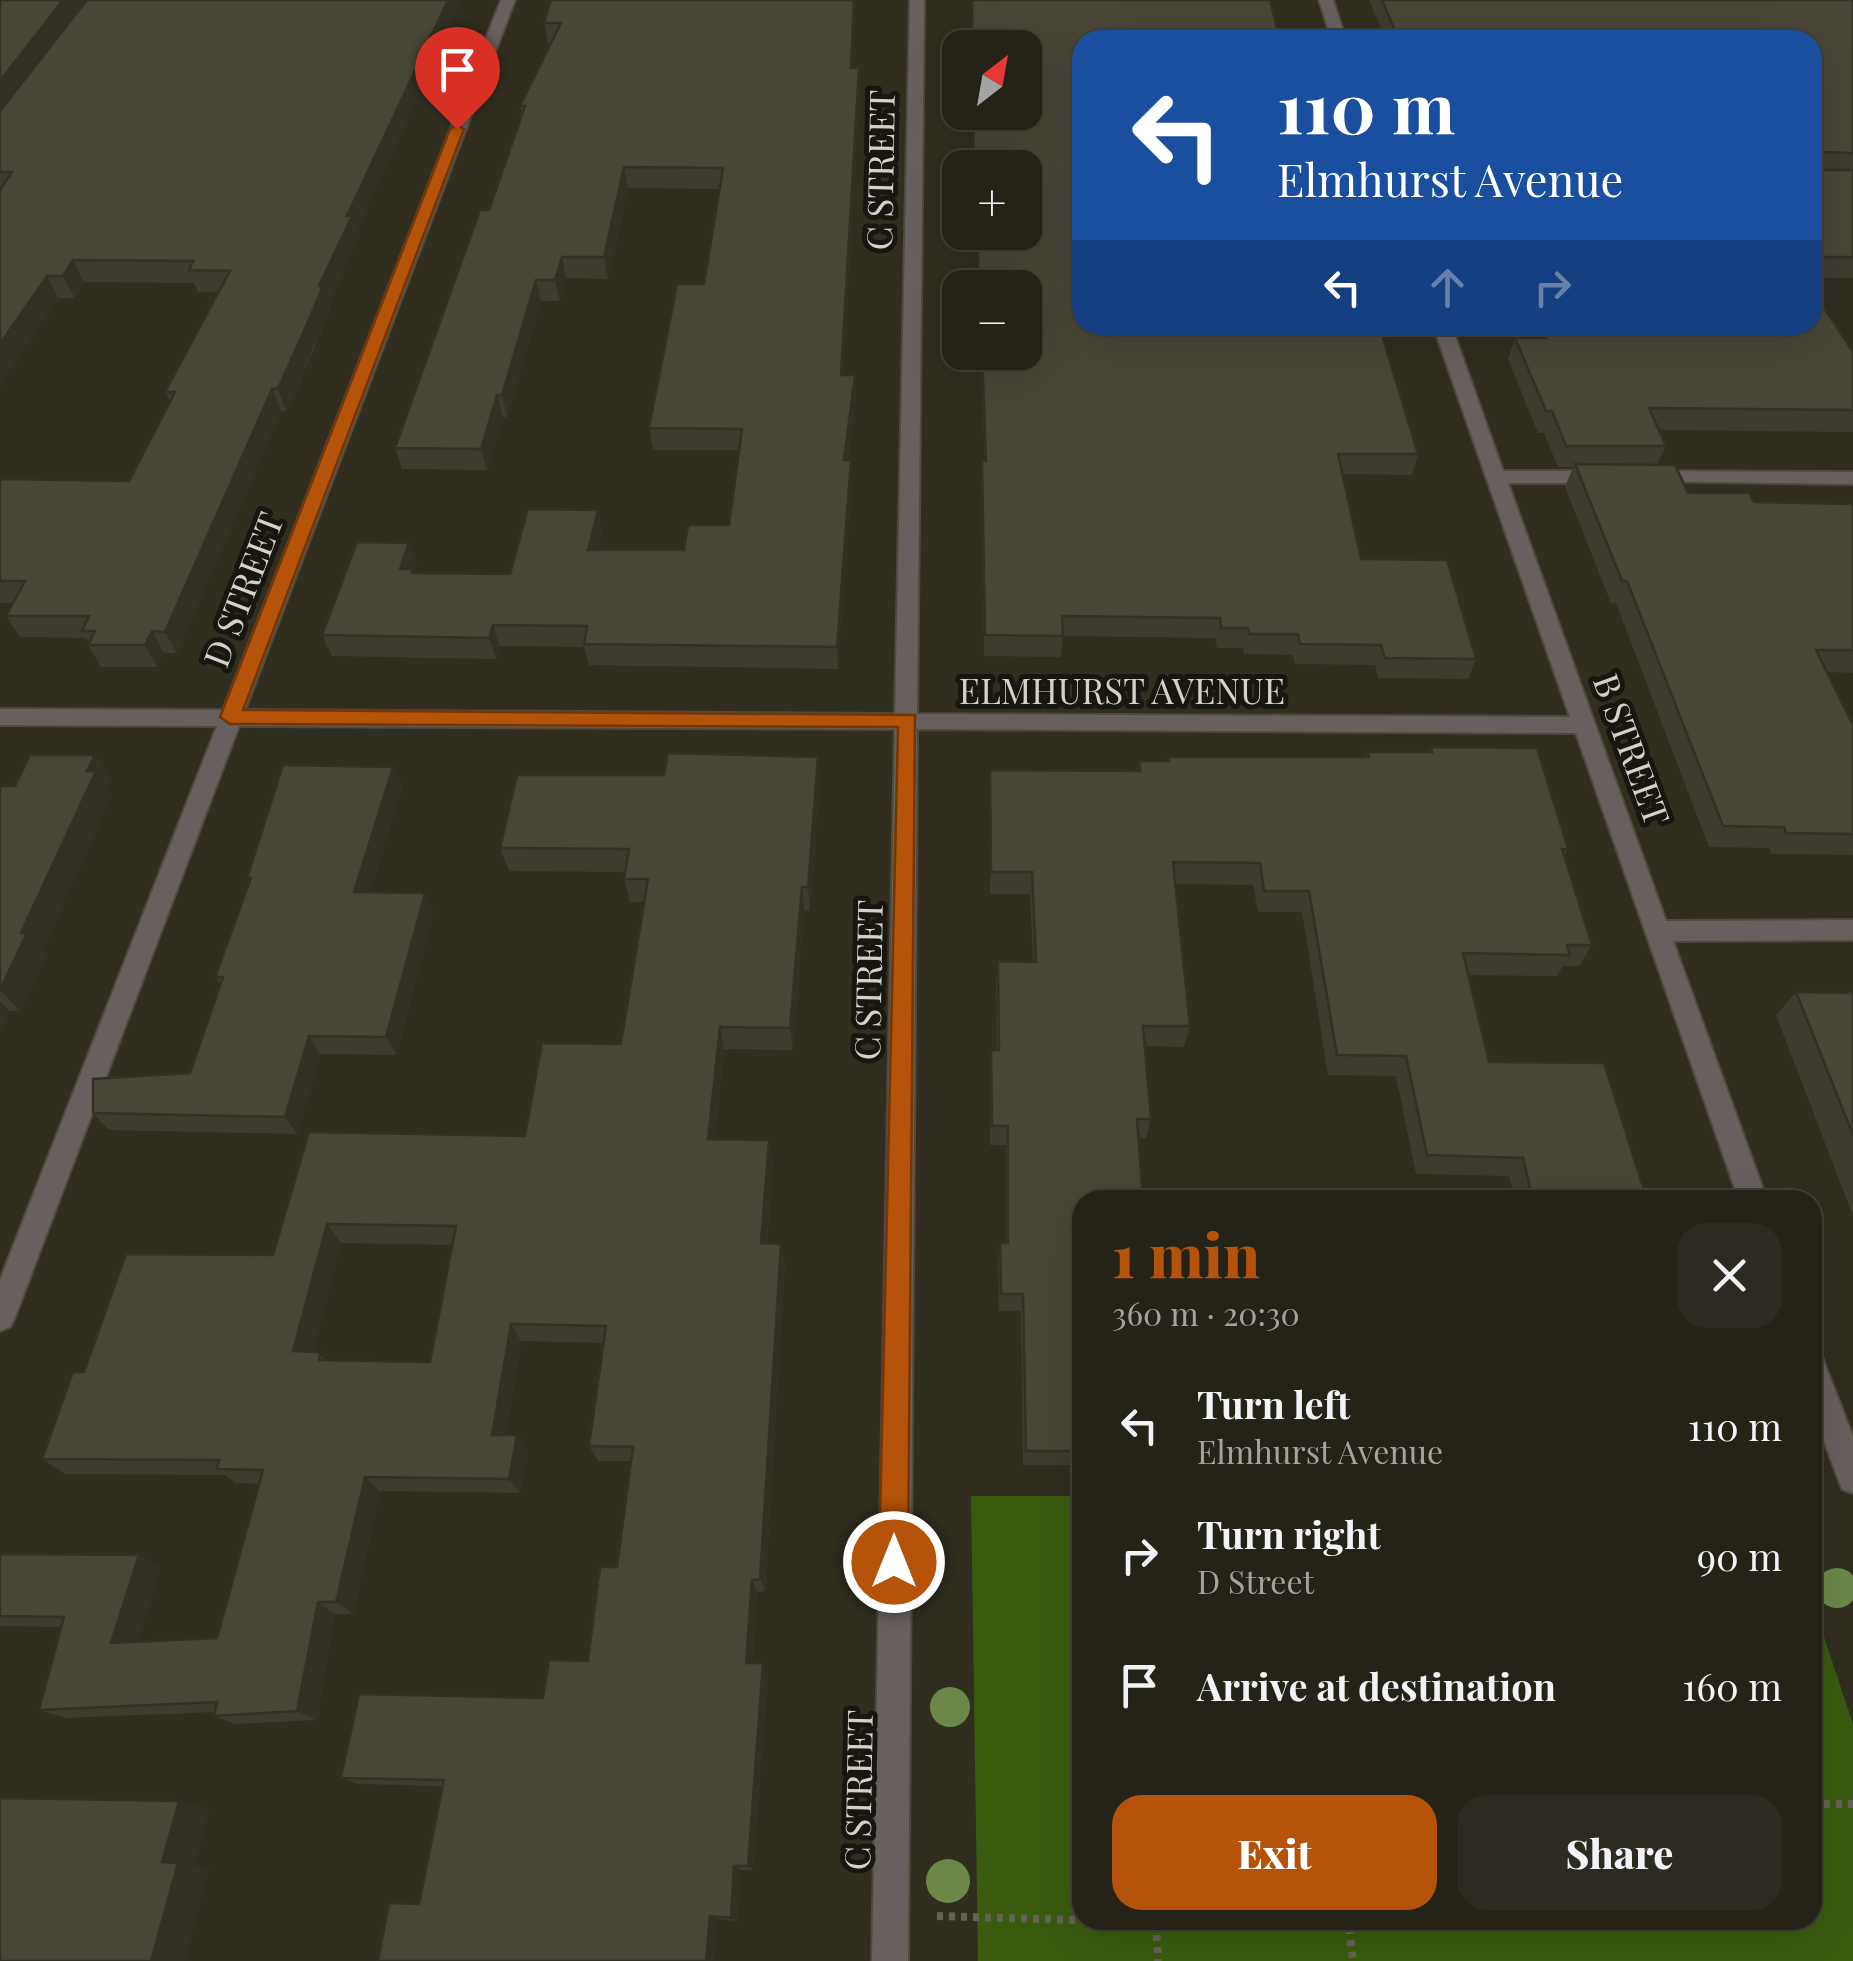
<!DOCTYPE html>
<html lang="en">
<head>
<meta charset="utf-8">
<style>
  body { margin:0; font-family:"Playfair Display",serif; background:#2d2a21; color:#f1f3f6; height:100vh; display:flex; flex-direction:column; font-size:38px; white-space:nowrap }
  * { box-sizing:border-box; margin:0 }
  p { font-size:32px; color:#a3a4a2 }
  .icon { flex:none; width:55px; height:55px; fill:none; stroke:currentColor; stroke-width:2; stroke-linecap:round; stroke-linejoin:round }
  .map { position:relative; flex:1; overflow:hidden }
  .sheet { position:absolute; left:1072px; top:1190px; width:750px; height:740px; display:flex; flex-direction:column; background:#252218; border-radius:30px; box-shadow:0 10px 40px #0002,0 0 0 2px #423f37 }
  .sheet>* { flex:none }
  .guide { position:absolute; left:1072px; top:30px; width:750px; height:305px; border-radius:30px; box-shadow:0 10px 40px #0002,0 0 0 2px #423f37; background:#1a4fa0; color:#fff; overflow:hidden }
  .needle { width:65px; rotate:31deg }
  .tools { position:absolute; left:942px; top:30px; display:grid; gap:20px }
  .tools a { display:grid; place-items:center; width:100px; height:100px; border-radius:20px; background:#252218; box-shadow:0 10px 40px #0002,0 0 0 2px #423f37; font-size:50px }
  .pin { position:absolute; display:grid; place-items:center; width:85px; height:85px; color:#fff; margin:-102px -42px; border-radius:50% 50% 50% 0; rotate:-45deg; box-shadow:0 0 10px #0007 }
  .pin .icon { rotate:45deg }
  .me { position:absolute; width:110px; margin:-55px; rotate:0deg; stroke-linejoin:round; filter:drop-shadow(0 0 8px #0008) }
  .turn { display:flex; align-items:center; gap:35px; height:210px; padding:0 40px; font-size:45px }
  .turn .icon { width:130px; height:130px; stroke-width:2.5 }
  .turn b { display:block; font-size:70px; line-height:85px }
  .lanes { display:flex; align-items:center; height:95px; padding:0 40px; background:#0003; justify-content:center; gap:50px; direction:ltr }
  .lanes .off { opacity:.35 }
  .round { display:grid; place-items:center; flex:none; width:105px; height:105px; border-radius:30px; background:#2d2a21 }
  .headline { display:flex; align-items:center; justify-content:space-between; height:170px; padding:0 40px }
  h1 { font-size:60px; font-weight:800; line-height:75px; color:#b45309 }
  .action { display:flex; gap:20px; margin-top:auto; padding:20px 40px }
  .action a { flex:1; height:115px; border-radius:30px; background:#b45309; color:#fff; font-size:40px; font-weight:800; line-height:115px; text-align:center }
  .action a+a { background:#2d2a21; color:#f1f3f6 }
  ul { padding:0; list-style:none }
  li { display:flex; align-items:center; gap:30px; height:130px; padding:0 40px }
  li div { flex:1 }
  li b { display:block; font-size:38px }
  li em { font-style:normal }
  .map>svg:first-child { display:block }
  .green { fill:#395b0e }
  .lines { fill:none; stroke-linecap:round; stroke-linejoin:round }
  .street-casing { stroke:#4e4b3e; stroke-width:4 }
  .path { stroke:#646155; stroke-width:8; stroke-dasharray:6 6; stroke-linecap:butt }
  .street { fill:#68605e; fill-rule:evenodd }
  .tree { fill:#6c8849 }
  .wall { fill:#3f3c2f; fill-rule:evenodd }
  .shaded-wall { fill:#333126 }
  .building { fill:#494637; stroke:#333126; stroke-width:2.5; fill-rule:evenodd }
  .route { fill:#b45309; stroke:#753606; stroke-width:2.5 }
  .labels { text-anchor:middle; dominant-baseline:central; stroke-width:10; stroke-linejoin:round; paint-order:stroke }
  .street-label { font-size:35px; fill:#d3d1c9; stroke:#171610 }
</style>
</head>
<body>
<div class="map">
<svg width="1853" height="1961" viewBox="0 0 1853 1961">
  <rect width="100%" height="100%" fill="#312e20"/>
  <path class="green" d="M971,1496H1082V1920H1812L1813,1604L1853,1724V1961H978Z"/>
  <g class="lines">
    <g class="street-casing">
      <g id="street">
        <path d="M501,0H515L245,710L895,714L910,0H924L917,714L1570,717L1433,325H1451L1503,471H1600L1609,477L1600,483H1508L1666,921L1853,920V940L1673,941L1767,1200H1739L1576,733L917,729L908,1961H872L895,729L239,726L15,1317L10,1327L0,1331V1280L217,726L0,725V709L223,710Z"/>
        <path d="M1319,0H1333L1346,40H1332Z"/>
        <path d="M1650,471L1853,472V484L1643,481L1641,477Z"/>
        <path d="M1812,1353L1822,1357L1853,1437V1493L1842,1489L1812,1409Z"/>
      </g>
    </g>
    <g class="path">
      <path d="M1812,1804H1853"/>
      <path d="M937,1916L1349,1928L1372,1920"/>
      <path d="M1156,1923L1158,1961"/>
      <path d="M1349,1928L1353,1961"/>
    </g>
    <use href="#street" class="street"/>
  </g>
  <g class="tree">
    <circle cx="1837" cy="1588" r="20"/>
    <circle cx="950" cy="1707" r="20"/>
    <circle cx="948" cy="1881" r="22"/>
  </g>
  <g class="wall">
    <path d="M0,0L357,231L359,237L329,302L330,308L312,353L286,411H281L177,653H164L157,667H101L88,645L89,642L86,638L20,637L6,616L13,603H0V479L129,481L170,401L165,392L218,292H198L194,283L84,282L74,298H58L0,385Z"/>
    <path d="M551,0H856L852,68H859L860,88L843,375L856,397L848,460L852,482L838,669L589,665L584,647L499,646L496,659L332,656L322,635L417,564L414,573L510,574L598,510L602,532L598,550H684L729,525L739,450H653L649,428L704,284L720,189L628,188L608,279L566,278L560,301H541L507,417H503L487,470L402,469L395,448L489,210L522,115L520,106L552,43H548L544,23Z"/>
    <path d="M1369,0H1853V278H1812V40H1386Z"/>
    <path d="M1082,40L1418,454L1412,475L1343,474L1361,559L1476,659L1468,679L1378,678L1375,665L1295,664L1293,655L1244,654L1243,648H1217L1215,638L1063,636L1061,657L984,656L981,482L982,461H985L980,352H1025V288H978L976,232H1025V168H973L972,112Z"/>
    <path d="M1523,325H1812L1853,352V432L1659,430L1666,446L1657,465L1688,493L1754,502L1853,504V673L1827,672L1853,725V855L1771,854L1769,848L1709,847L1616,603H1611L1565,487L1573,467H1558L1544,433H1538L1508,359L1515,338H1529Z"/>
    <path d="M1431,747L1568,849L1564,856L1592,945L1579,966H1563L1557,976L1468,975L1489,1062L1647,1200H1515L1509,1176L1416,1174L1396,1076L1328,1075L1302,912H1258L1253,885L1175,884L1190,1026L1184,1047L1145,1046L1151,1119L1146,1138H1138L1082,1200V1465H1023L1021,1311H999L998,1260L1000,1243H1006V1145H990V1070L991,1050H997L996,982L998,961H1033L1030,894H990V770L1137,771L1139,761H1168L1169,757H1365L1367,752H1429Z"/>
    <path d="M95,755L111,779L107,787L112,795L42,951L46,955L20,1011H9L0,1031V786H15Z"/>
    <path d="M818,757L820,782L810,911L804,910L793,1050L724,1049L715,1139L773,1160L767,1243L781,1244L785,1262L765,1591L757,1592L752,1663L768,1673L753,1870H740L737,1921L717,1919L713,1961H378L419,1904L442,1786L358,1784L341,1778L543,1698L588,1661L617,1567L631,1461H598L589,1446L604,1343L521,1341L506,1435H517L528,1450L520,1493L380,1491L353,1614H335L316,1720L235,1724L214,1716L215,1712L65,1718L39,1710L62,1627L0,1626V1554L139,1555L160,1568L138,1642L217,1638L259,1484L236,1483L225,1475L65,1474L42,1459L84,1372L273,1255L309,1132L525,1136L621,1044L644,902H630L624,879L625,872L509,871L500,848L664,775ZM341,1243L453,1245L430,1362L328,1360L313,1352Z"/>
    <path d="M402,787L370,892L434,912L396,1055L320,1054L297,1134L109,1130L93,1113L190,1073L220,984L215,977L249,882L247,878Z"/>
    <path d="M1796,992L1853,993V1216L1776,1015Z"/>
  </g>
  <g class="shaded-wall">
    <path d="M63,0H87L0,115V81Z"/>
    <path d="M448,0H462L357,231L359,237L329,302L330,308L286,411L278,389L347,216Z"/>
    <path d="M854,0H856L851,88V68Z"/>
    <path d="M859,68L860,88L842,397L841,375Z"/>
    <path d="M624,167L628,188L608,279L604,257Z"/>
    <path d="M562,257L566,278L560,301L555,280Z"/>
    <path d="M73,260L84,282L74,298L63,276Z"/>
    <path d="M47,276L58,298L0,385V344Z"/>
    <path d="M536,280L541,301L507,417L502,395Z"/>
    <path d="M855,375L856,397L845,482L844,460Z"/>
    <path d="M272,389L281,411L177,653L165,632Z"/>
    <path d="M497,395L503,417L487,470L481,449Z"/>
    <path d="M851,460L852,482L838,669L837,647Z"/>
    <path d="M598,510L602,532L593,571L588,550Z"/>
    <path d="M409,543L417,564L414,572L400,569Z"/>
    <path d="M493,625L499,646L496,659L489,638Z"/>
    <path d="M152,631L164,653L157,667L145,645Z"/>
    <path d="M95,755L111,779L107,787L112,795L42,951L46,955L20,1011L0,990L21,933Z"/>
    <path d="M818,757L820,782L810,911L808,887Z"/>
    <path d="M393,767L402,787L364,911L354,892Z"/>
    <path d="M802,887L804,910L793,1050L790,1028Z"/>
    <path d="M425,893L434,912L396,1055L386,1037Z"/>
    <path d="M0,1001L9,1011L0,1031Z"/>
    <path d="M720,1027L724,1049L713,1159L708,1139Z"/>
    <path d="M309,1036L320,1054L297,1134L285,1117Z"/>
    <path d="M769,1140L773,1160L765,1262L761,1243Z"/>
    <path d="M327,1224L341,1243L309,1368L293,1351Z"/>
    <path d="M781,1244L785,1262L765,1591L760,1579Z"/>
    <path d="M511,1324L521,1341L504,1450L492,1435Z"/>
    <path d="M517,1435L528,1450L520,1493L509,1479Z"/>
    <path d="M365,1477L380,1491L353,1614L336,1602Z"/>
    <path d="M139,1555L160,1568L135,1653L111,1643Z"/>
    <path d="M752,1580L757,1592L751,1673L746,1663Z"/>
    <path d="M318,1602L335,1614L316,1720L297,1711Z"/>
    <path d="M763,1663L768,1673L753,1870L748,1866Z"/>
    <path d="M179,1801L209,1809L194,1866L209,1869L185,1961H151L162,1862Z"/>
    <path d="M734,1866L740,1870L737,1921L731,1918Z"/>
    <path d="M710,1916L717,1919L713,1961H706Z"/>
  </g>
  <g class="building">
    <path d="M0,0H63L0,81Z"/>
    <path d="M87,0H448L347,216H352L319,286H323L304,331L278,389H272L165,632L152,631L145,645H88L95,631H82L89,616H6L25,581H0V479L129,481L175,392H165L230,271L189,270L193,261L73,260L63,276H47L0,344V190L12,172H0V111Z"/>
    <path d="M551,0H854L851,68H859L841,375H855L844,460H851L837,647L584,644L587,626L493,625L489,638L322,635L357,542L409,543L400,569H413L412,573L510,574L528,509L598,510L588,550H684L688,525H729L742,429L649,428L677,284H704L723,168L624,167L604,257H562L555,280H536L502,395H497L481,449L395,448L480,210H489L525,106H520L561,23H544Z"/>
    <path d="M972,0H1270L1280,40H1082V325H1379L1418,454H1338L1361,559L1447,560L1476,659L1385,658L1381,645L1300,644L1298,634H1249L1248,628H1221L1220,618L1062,616L1063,636L985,635L982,461H986L982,352H1025V288H979L977,232H1025V168H974L973,112H1025V48H972Z"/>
    <path d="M1382,0H1853V153L1822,152L1818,166L1822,170H1853V257H1812V40H1399Z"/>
    <path d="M1812,289L1853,352V410L1649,408L1666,446H1566L1552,411H1546L1515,338H1546L1540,325H1812Z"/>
    <path d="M1575,464L1675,465L1688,493H1749L1754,502L1853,504V650H1816L1853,725V834L1786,833L1784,827L1723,826L1627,581H1622Z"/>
    <path d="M1431,747L1537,748L1568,849H1562L1592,945H1567L1570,955L1463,953L1489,1062L1604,1063L1647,1200H1533L1523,1158L1427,1155L1406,1056L1337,1055L1309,891H1264L1260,863L1173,862L1190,1026H1143L1151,1119H1137L1143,1200H1082V1451H1026L1023,1294H1001L1000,1243H1008V1126H992L991,1050H999L998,961L1036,962L1032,872H991L990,770L1140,771L1139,761H1169V757H1369L1367,752H1432Z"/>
    <path d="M668,753L818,757L808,887H802L790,1028L720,1027L708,1139L769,1140L761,1243L781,1244L760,1579L752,1580L746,1663H763L748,1866H734L731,1918L710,1916L706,1961H378L389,1903L419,1904L444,1780L341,1778L359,1694L543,1698L549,1660L588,1661L600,1567H617L633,1447L589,1446L606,1326L511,1324L492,1435H517L509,1479L365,1477L336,1602H318L297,1711L214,1716L217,1702L39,1710L64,1617L0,1616V1554L139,1555L111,1643L217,1638L263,1470L217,1469L219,1460L42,1459L73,1372H84L126,1254L273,1255L309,1132L525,1136L542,1043L621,1044L648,879H624L629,849L500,848L517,775H664ZM327,1224L456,1226L430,1362L319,1360L320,1352L293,1351Z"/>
    <path d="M30,755H95L87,771H96L21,933H27L0,990V786H15Z"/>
    <path d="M283,765L393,767L354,892L425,893L386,1037L309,1036L285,1117L93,1113V1079L190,1073L223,977H215L251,878H247Z"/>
    <path d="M1796,992L1853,993V1135Z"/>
    <path d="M0,1798L179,1801L162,1862L178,1863L151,1961H0Z"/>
  </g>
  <path class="route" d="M457,125L464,129L243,710L915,715L908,1562L904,1572L894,1577L883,1572L879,1562L898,727L230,724L220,717L450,129Z"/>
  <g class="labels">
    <g class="street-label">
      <text transform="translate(879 170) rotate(-89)">C STREET</text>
      <text transform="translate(242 589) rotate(-69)">D STREET</text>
      <text x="1122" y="689">ELMHURST AVENUE</text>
      <text transform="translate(1633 749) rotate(70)">B STREET</text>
      <text transform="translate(867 980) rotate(-89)">C STREET</text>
      <text transform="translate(857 1790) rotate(-89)">C STREET</text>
    </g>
  </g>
</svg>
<div class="tools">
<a><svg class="needle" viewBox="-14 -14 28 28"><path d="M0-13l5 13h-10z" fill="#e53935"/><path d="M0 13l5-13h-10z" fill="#a3a4a2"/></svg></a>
<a>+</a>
<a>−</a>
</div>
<div class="pin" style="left:457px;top:129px;background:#d93025"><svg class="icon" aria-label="arrive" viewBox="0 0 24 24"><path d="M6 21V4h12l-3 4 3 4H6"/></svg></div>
<svg class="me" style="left:894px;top:1562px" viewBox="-20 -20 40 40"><circle r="17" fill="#b45309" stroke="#fff" stroke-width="3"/><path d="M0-11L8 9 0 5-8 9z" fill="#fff"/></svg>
<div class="guide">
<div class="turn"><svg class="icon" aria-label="left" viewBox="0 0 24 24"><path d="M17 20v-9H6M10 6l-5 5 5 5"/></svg><div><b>110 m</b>Elmhurst Avenue</div></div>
<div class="lanes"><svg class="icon" aria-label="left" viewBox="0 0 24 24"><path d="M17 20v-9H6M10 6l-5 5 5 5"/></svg><svg class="icon off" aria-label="ahead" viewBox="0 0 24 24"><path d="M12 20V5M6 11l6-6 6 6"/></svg><svg class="icon off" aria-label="right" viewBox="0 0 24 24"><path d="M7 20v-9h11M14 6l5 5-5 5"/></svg></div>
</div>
<section class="sheet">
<div class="headline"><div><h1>1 min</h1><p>360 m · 20:30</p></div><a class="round"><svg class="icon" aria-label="close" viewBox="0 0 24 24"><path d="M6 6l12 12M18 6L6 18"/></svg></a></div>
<ul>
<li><svg class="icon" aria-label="left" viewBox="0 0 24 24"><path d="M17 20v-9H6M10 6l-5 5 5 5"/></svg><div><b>Turn left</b><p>Elmhurst Avenue</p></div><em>110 m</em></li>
<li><svg class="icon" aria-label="right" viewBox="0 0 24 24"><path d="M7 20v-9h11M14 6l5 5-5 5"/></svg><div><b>Turn right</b><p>D Street</p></div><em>90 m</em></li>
<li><svg class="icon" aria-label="arrive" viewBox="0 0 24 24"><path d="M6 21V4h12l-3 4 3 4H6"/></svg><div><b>Arrive at destination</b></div><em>160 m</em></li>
</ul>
<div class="action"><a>Exit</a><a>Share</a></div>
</section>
</div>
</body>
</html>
